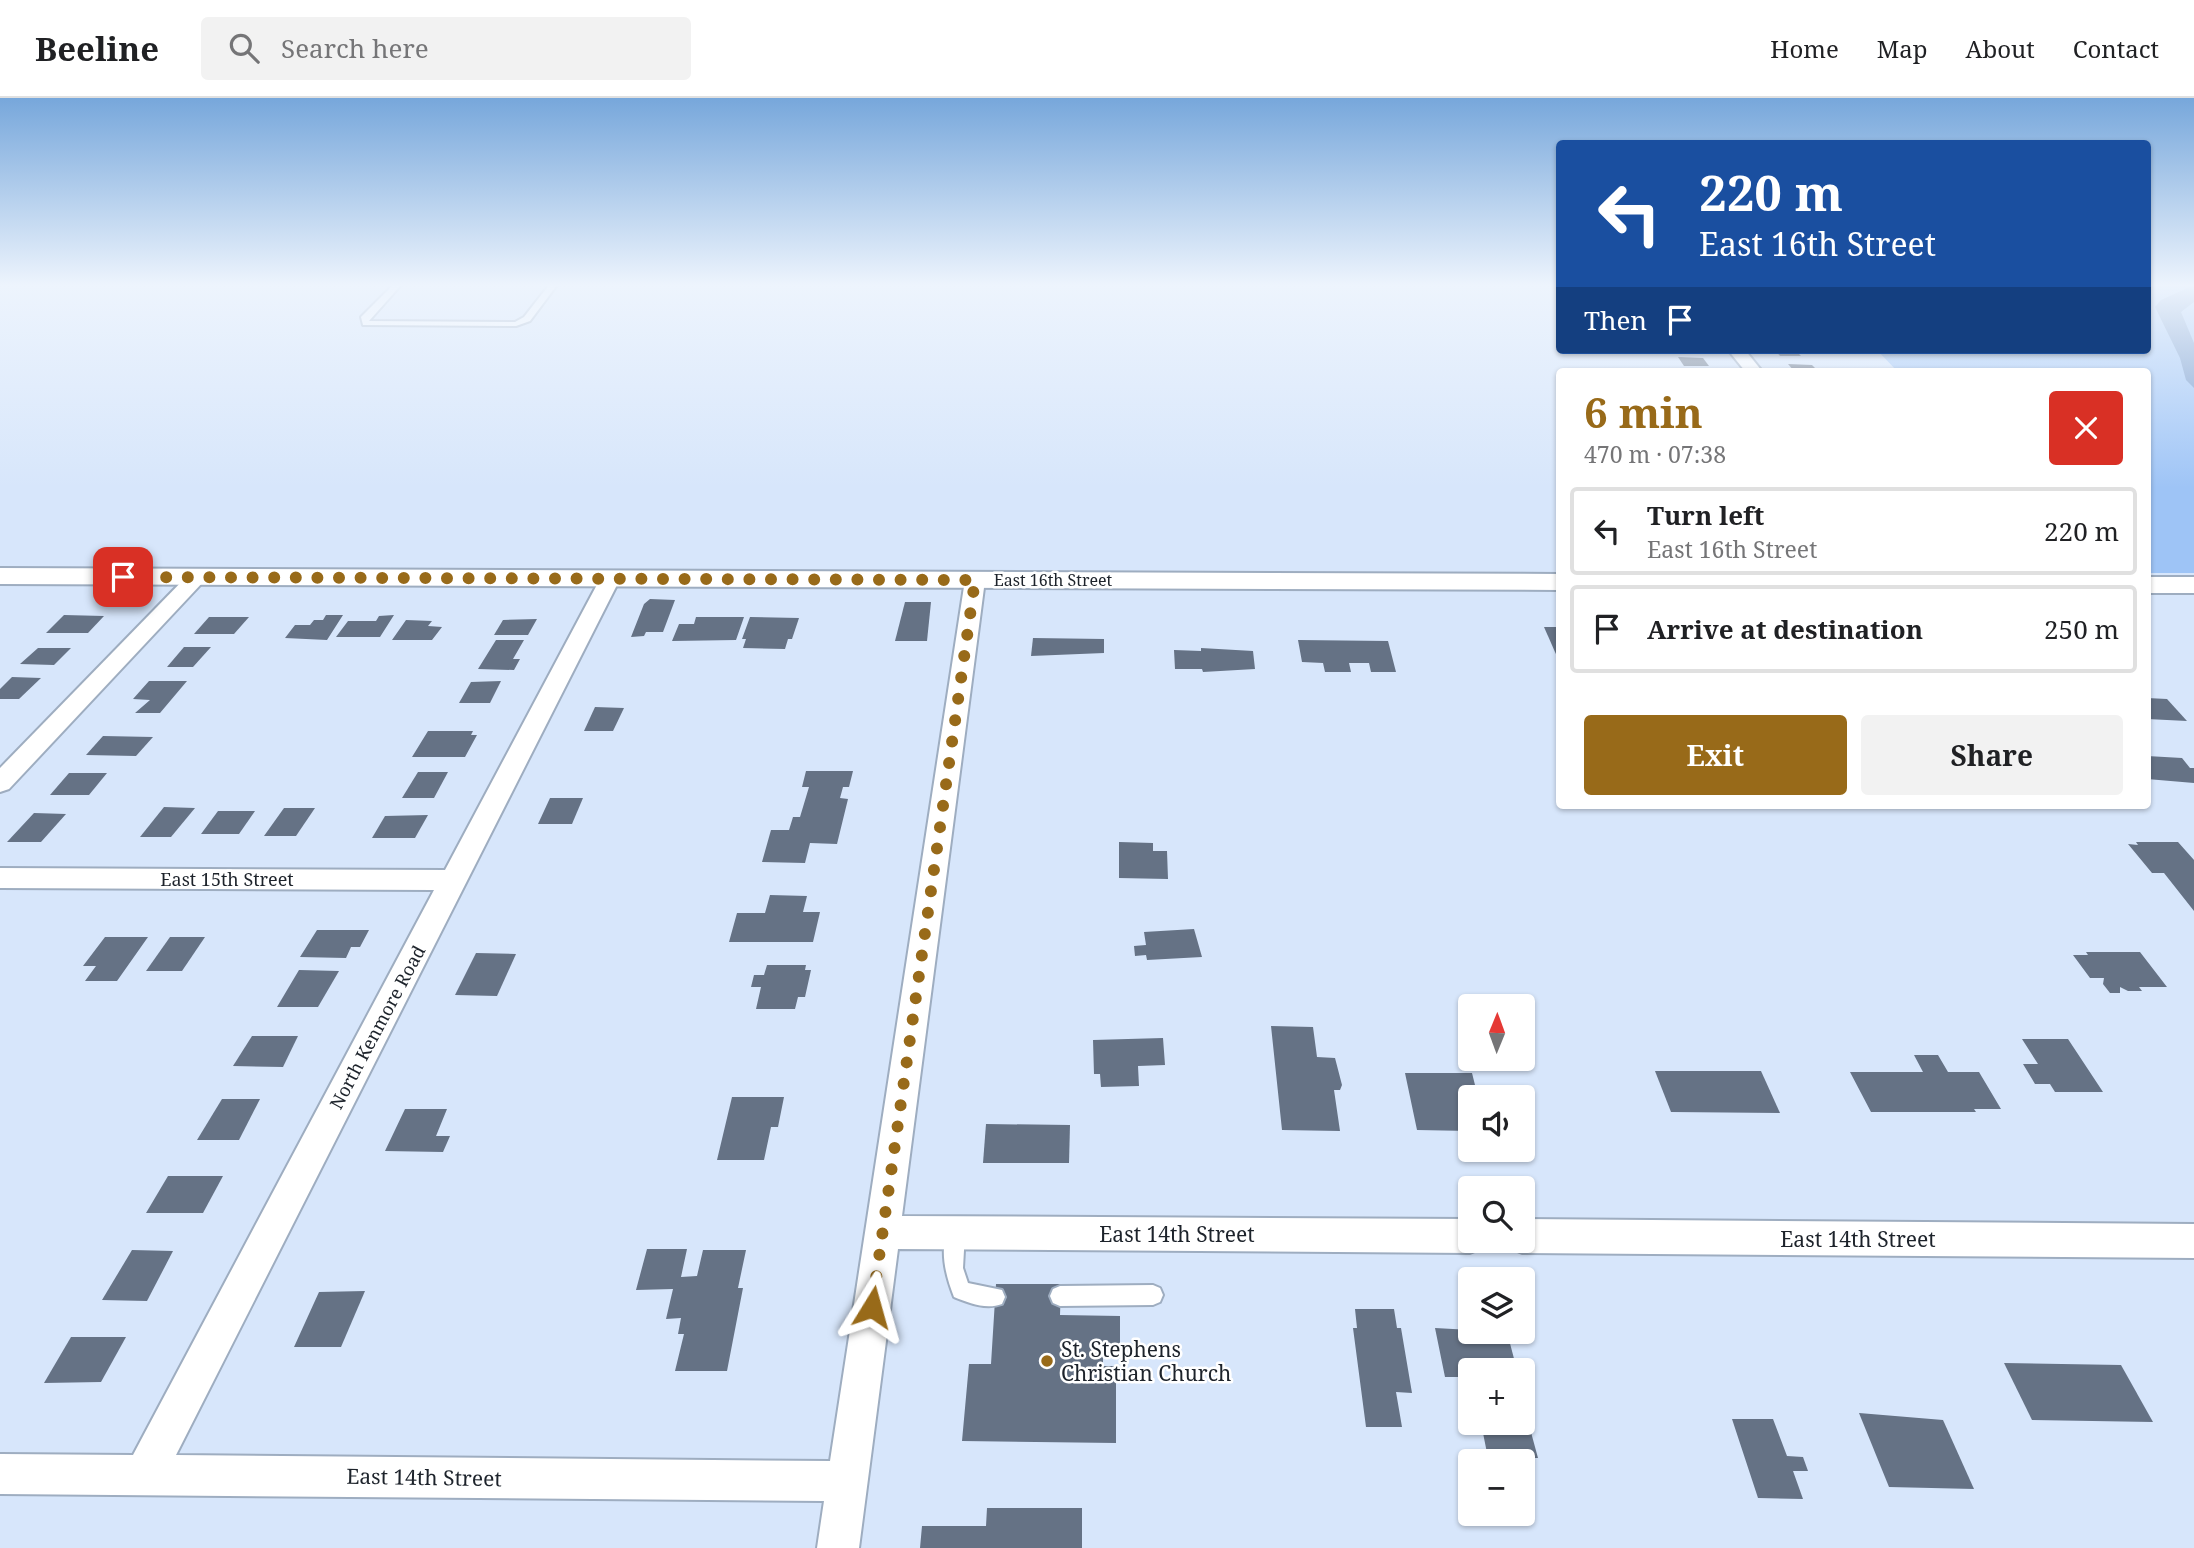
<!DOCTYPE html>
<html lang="en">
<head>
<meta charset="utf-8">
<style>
  body { margin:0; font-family:"Noto Serif",serif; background:#f2f2f2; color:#202124; height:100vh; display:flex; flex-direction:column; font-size:26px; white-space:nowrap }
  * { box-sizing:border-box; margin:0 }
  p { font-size:23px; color:#757577 }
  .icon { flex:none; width:38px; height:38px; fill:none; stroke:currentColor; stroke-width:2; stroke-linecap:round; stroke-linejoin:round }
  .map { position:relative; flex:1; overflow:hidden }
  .drawer { position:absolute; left:1556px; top:270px; width:595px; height:441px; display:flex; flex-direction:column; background:#fff; border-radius:7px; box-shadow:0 2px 5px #0004 }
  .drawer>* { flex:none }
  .banner { position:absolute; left:1556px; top:42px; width:595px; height:214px; border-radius:7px; box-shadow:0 2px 5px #0004; background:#1a4fa0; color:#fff; overflow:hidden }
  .needle { width:46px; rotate:1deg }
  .buttons { position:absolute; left:1458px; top:896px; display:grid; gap:14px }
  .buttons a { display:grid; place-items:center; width:77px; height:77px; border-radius:7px; background:#fff; box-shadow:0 2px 5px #0004; font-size:35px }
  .pin { position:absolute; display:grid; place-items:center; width:60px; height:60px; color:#fff; margin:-30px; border-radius:14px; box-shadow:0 4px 10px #0006 }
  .me { position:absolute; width:77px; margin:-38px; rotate:8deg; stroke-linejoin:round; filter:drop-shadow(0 0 5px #0008) }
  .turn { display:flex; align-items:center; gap:24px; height:147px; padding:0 28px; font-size:32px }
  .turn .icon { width:91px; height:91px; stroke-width:2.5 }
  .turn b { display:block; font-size:49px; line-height:60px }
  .then { display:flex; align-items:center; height:66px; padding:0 28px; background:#0003; gap:14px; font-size:26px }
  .round { display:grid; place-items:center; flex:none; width:74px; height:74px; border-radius:7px; background:#f2f2f2 }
  .summary { display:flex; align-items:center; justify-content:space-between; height:119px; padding:0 28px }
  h1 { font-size:42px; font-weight:700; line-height:52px; color:#986a19 }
  .action { display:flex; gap:14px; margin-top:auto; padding:14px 28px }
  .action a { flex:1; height:80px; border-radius:7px; background:#986a19; color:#fff; font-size:28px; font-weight:700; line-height:80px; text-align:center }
  .action a+a { background:#f2f2f2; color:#202124 }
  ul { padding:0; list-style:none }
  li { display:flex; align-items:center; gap:21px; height:88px; margin:0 14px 10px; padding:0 14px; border:4px solid #e0e0e0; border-radius:7px }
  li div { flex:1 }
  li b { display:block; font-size:26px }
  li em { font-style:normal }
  header { display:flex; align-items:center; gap:42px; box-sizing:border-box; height:98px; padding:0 35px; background:#fff; border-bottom:2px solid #e0e0e0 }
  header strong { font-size:33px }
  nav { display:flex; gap:38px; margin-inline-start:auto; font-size:24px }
  .search { width:490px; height:63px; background:#f2f2f2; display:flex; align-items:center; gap:18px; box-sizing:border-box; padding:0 24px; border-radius:7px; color:#757577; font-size:26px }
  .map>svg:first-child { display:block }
  .green { fill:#9ec4f6 }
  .water { fill:#6e94c8 }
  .building { fill:#657285 }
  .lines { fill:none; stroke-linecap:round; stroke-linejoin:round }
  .service-casing { stroke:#9eadc0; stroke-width:4 }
  .minor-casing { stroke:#9eadc0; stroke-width:4 }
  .tertiary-casing { stroke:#9eadc0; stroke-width:4 }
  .service { fill:#fff; fill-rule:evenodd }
  .minor { fill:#fff; fill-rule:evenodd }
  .tertiary { fill:#fff; fill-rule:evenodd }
  .route { stroke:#986a19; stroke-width:12; stroke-dasharray:0 21.6 }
  .poi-dot { fill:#986a19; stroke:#fff; stroke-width:2.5 }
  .labels { text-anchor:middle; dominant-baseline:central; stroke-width:5; stroke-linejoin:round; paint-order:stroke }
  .far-street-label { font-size:16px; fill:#1d232b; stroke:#fff }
  .street-label { font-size:18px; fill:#1d232b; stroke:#fff }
  .near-street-label { font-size:21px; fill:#1d232b; stroke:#fff }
  .near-poi-label { font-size:21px; fill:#1d232b; stroke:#fff; text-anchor:start }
</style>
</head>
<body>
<header>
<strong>Beeline</strong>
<div class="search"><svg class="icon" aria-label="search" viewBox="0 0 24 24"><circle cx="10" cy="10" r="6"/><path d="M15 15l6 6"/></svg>Search here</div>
<nav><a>Home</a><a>Map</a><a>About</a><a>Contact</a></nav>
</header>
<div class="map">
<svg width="2194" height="1450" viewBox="0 0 2194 1450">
  <rect width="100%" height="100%" fill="#d7e6fb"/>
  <path class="green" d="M2147,187H2194V475H2147V273H1897L1877,252H2147Z"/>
  <path class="water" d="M2194,187V204L2181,214L2194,245V290L2186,282L2180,260L2155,209L2161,202Z"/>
  <g class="building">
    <path d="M1775,252H1795L1801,258H1780Z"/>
    <path d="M1678,259L1703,260L1709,268H1684Z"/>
    <path d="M1788,266L1812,267L1818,273H1794Z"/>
    <path d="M650,501L675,502L663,534H646L644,538L631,539L644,506Z"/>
    <path d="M905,504H931L927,543H895Z"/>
    <path d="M64,517L104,518L88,535H46Z"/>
    <path d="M326,517H343L327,542L285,540L295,527H310L314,522H323Z"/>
    <path d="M394,517L380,539H336L348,523H376L379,518Z"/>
    <path d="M209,519H249L234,536H194Z"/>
    <path d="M696,519H744L736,542L672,543L679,526H694Z"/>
    <path d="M750,519L799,520L792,541H788L785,551L743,550L746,541H742Z"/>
    <path d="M537,521L528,537H494L503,522Z"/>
    <path d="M406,522L432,523L428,528L442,529L432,542H392Z"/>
    <path d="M1544,529H1559V563Z"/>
    <path d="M1033,540L1104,541V555L1031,558Z"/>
    <path d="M496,542H524L513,561H520L514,572L478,571Z"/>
    <path d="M1298,542L1388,543L1396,574H1371L1369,565H1349L1351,574H1325L1323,565L1302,564Z"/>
    <path d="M184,549H211L193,569H167Z"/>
    <path d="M38,550H71L54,567L20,566Z"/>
    <path d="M1201,550L1253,553L1255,571L1203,574L1202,571H1175L1174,552L1201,553Z"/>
    <path d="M12,579L41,580L19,601H0V591Z"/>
    <path d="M149,583H187L160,615H135L150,602L133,601Z"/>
    <path d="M501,583L490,605H459L471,584Z"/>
    <path d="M2147,600L2167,601L2187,623L2147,621Z"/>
    <path d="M595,609L624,610L613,633H584Z"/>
    <path d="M428,633H473L471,637H477L465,659H412Z"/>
    <path d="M103,638L153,639L136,658L86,657Z"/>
    <path d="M2147,658L2182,660L2190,670H2194V685L2147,681Z"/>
    <path d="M806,673H853L849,689H843L840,700L848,701L837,746L810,745L805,765L762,764L771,732H789L793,719H800L809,689H802Z"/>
    <path d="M418,674H448L434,700H402Z"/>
    <path d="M69,675H107L89,697H50Z"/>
    <path d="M550,700H583L572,726H538Z"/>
    <path d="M164,709L195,710L171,739H140Z"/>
    <path d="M284,710H315L296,738H264Z"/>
    <path d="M218,713H255L239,736H201Z"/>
    <path d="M34,715L66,716L41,744H7Z"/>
    <path d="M428,717L415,740H372L385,718Z"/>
    <path d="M1119,744L1153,745V753H1167L1168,781L1119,780Z"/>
    <path d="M2136,744H2178L2194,762V813L2164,775H2152L2128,746L2138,747Z"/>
    <path d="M770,797L807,798L803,814H820L813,844H729L737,815H765Z"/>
    <path d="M1194,831L1202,859L1147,862L1146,857L1135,858L1134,848L1146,847L1144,834Z"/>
    <path d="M317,832H369L360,849H351L346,860L300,859Z"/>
    <path d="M105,839H148L117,883H85L96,868H83Z"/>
    <path d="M170,839H205L182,873H146Z"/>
    <path d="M2086,854H2140L2167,889H2139L2142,893H2128L2120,889V895H2110L2103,886L2104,880H2090L2073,857H2088Z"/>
    <path d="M476,855L516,856L497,898L455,897Z"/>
    <path d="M767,867H806L805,872H811L805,899H798L795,911H756L761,889H751L754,877H764Z"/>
    <path d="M299,872L339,873L318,909H277Z"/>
    <path d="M1271,928L1313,929L1317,959L1335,960L1342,987L1340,992H1334L1340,1033L1282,1032Z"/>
    <path d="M252,938H298L283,969L233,968Z"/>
    <path d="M1163,940L1165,967L1138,968L1139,988L1101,989L1100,976H1094L1093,942Z"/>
    <path d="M2022,941H2068L2103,994H2055L2050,986H2035L2023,966H2038Z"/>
    <path d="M1914,957H1938L1948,974H1979L2001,1011H1974L1976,1014H1871L1850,974H1923Z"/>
    <path d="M1655,973H1761L1780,1015L1671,1014Z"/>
    <path d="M1405,975H1472L1478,999H1470V1033L1417,1032Z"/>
    <path d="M732,999H784L778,1029H771L764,1062H717Z"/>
    <path d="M222,1001H260L239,1042H197Z"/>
    <path d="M405,1011H447L436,1038H450L443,1054L385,1053Z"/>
    <path d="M986,1026L1070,1027L1069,1065H983Z"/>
    <path d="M168,1078H223L203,1115H146Z"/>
    <path d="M647,1151H687L681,1179L697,1178L703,1152H746L738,1190H743L727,1273H675L684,1236H678L681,1220L666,1221L673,1191L636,1192Z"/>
    <path d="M132,1152L173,1153L147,1203L102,1202Z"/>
    <path d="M996,1186H1061L1060,1217L1120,1218V1260H1103V1268H1116V1345L962,1343L969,1266H991Z"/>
    <path d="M365,1193L341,1249H294L319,1194Z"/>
    <path d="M1355,1211H1394L1397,1230H1401L1412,1295L1396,1294L1402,1329H1366L1353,1230H1357Z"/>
    <path d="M1435,1230L1507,1234L1517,1272H1470V1279H1445Z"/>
    <path d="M71,1239H126L101,1284L44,1285Z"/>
    <path d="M2004,1265L2121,1267L2153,1324L2032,1322Z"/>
    <path d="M1522,1301L1538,1360H1488L1481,1325H1522Z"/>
    <path d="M1859,1315L1943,1322L1974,1391L1889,1389Z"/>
    <path d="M1732,1321H1773L1787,1358L1803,1359L1808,1373H1793L1803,1401L1758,1400Z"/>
    <path d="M987,1410H1082V1450H920L922,1428H986Z"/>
  </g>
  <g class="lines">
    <g class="service-casing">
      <g id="service">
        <path d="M393,187H401L369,223L515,224L524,219L549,187H557L530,223L516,228L363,227L361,219Z"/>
        <path d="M956,1125L963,1128L965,1134L963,1170L968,1185L1002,1192L1005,1199L1002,1206C986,1212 969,1205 954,1199C945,1176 939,1151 949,1128Z"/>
        <path d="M1153,1187L1160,1190L1163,1197L1160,1204L1153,1207L1060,1208L1053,1205L1050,1198L1053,1191L1060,1188Z"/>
      </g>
    </g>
    <g class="minor-casing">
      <g id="minor">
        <path d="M1728,252H1745L1762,273H1745Z"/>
        <path d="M197,473L204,475L207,479L204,483L9,691L0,694V670L190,475Z"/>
        <path d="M610,475L620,481L176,1357L830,1363L965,482L975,476L985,482L902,1118L1470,1121V1143H1486L1482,1150L1470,1155L898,1151L859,1450H817L824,1403L0,1396V1356L133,1357L434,792L0,790V770L445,772L600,481Z"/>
        <path d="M1522,1121L2194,1126V1160L1522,1155L1510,1150L1506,1143H1522Z"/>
      </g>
    </g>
    <g class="tertiary-casing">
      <g id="tertiary">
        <path d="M0,470L1559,476V492L0,486Z"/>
        <rect x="2147" y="479" width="47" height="16"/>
      </g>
    </g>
    <use href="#service" class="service"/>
    <use href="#minor" class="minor"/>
    <use href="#tertiary" class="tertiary"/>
  </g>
  <linearGradient id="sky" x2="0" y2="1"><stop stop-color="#77a7db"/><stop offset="0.48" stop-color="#edf4fd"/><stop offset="1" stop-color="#edf4fd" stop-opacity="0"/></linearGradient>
  <rect width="2194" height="390" fill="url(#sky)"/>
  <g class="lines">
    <path class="route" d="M123,479L975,482L872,1209"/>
  </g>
  <circle class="poi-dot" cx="1047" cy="1263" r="7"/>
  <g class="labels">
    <g class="far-street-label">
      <text x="1053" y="482">East 16th Street</text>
    </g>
    <g class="street-label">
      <text x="227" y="781">East 15th Street</text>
      <text transform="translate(377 929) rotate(-62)">North Kenmore Road</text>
    </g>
    <g class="near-street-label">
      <text x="1177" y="1136">East 14th Street</text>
      <text x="1858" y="1141">East 14th Street</text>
      <text transform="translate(424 1379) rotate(1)">East 14th Street</text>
    </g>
    <g class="near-poi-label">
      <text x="1061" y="1251">St. Stephens<tspan x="1061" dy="24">Christian Church</tspan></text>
    </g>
  </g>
</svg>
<div class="buttons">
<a><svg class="needle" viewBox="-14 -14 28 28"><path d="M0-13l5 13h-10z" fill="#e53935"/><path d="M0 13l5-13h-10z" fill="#757577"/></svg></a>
<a><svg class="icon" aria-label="sound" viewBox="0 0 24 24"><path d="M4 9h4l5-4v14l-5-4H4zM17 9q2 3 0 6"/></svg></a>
<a><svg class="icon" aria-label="search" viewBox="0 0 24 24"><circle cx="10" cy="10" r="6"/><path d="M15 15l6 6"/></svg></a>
<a><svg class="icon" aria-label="layers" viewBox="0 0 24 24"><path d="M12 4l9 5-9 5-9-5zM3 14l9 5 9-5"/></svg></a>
<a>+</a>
<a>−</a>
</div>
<div class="pin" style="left:123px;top:479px;background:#d93025"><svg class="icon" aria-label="arrive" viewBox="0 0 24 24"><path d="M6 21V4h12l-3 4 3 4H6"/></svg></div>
<svg class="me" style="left:872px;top:1209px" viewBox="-20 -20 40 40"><path d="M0-17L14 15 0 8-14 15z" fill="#986a19" stroke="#fff" stroke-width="4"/></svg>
<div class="banner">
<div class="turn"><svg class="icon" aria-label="left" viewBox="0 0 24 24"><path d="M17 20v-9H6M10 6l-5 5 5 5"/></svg><div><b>220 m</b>East 16th Street</div></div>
<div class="then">Then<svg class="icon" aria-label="arrive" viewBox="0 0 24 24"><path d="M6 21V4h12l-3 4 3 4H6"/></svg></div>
</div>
<section class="drawer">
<div class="summary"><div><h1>6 min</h1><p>470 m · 07:38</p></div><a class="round" style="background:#d93025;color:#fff"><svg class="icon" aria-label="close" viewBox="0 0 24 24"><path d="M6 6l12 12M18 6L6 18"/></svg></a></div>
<ul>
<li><svg class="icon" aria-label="left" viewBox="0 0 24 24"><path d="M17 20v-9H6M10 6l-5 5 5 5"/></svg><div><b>Turn left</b><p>East 16th Street</p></div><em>220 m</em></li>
<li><svg class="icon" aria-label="arrive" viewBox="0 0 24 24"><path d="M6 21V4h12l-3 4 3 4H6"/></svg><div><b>Arrive at destination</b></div><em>250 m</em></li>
</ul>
<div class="action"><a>Exit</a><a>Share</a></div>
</section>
</div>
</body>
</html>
